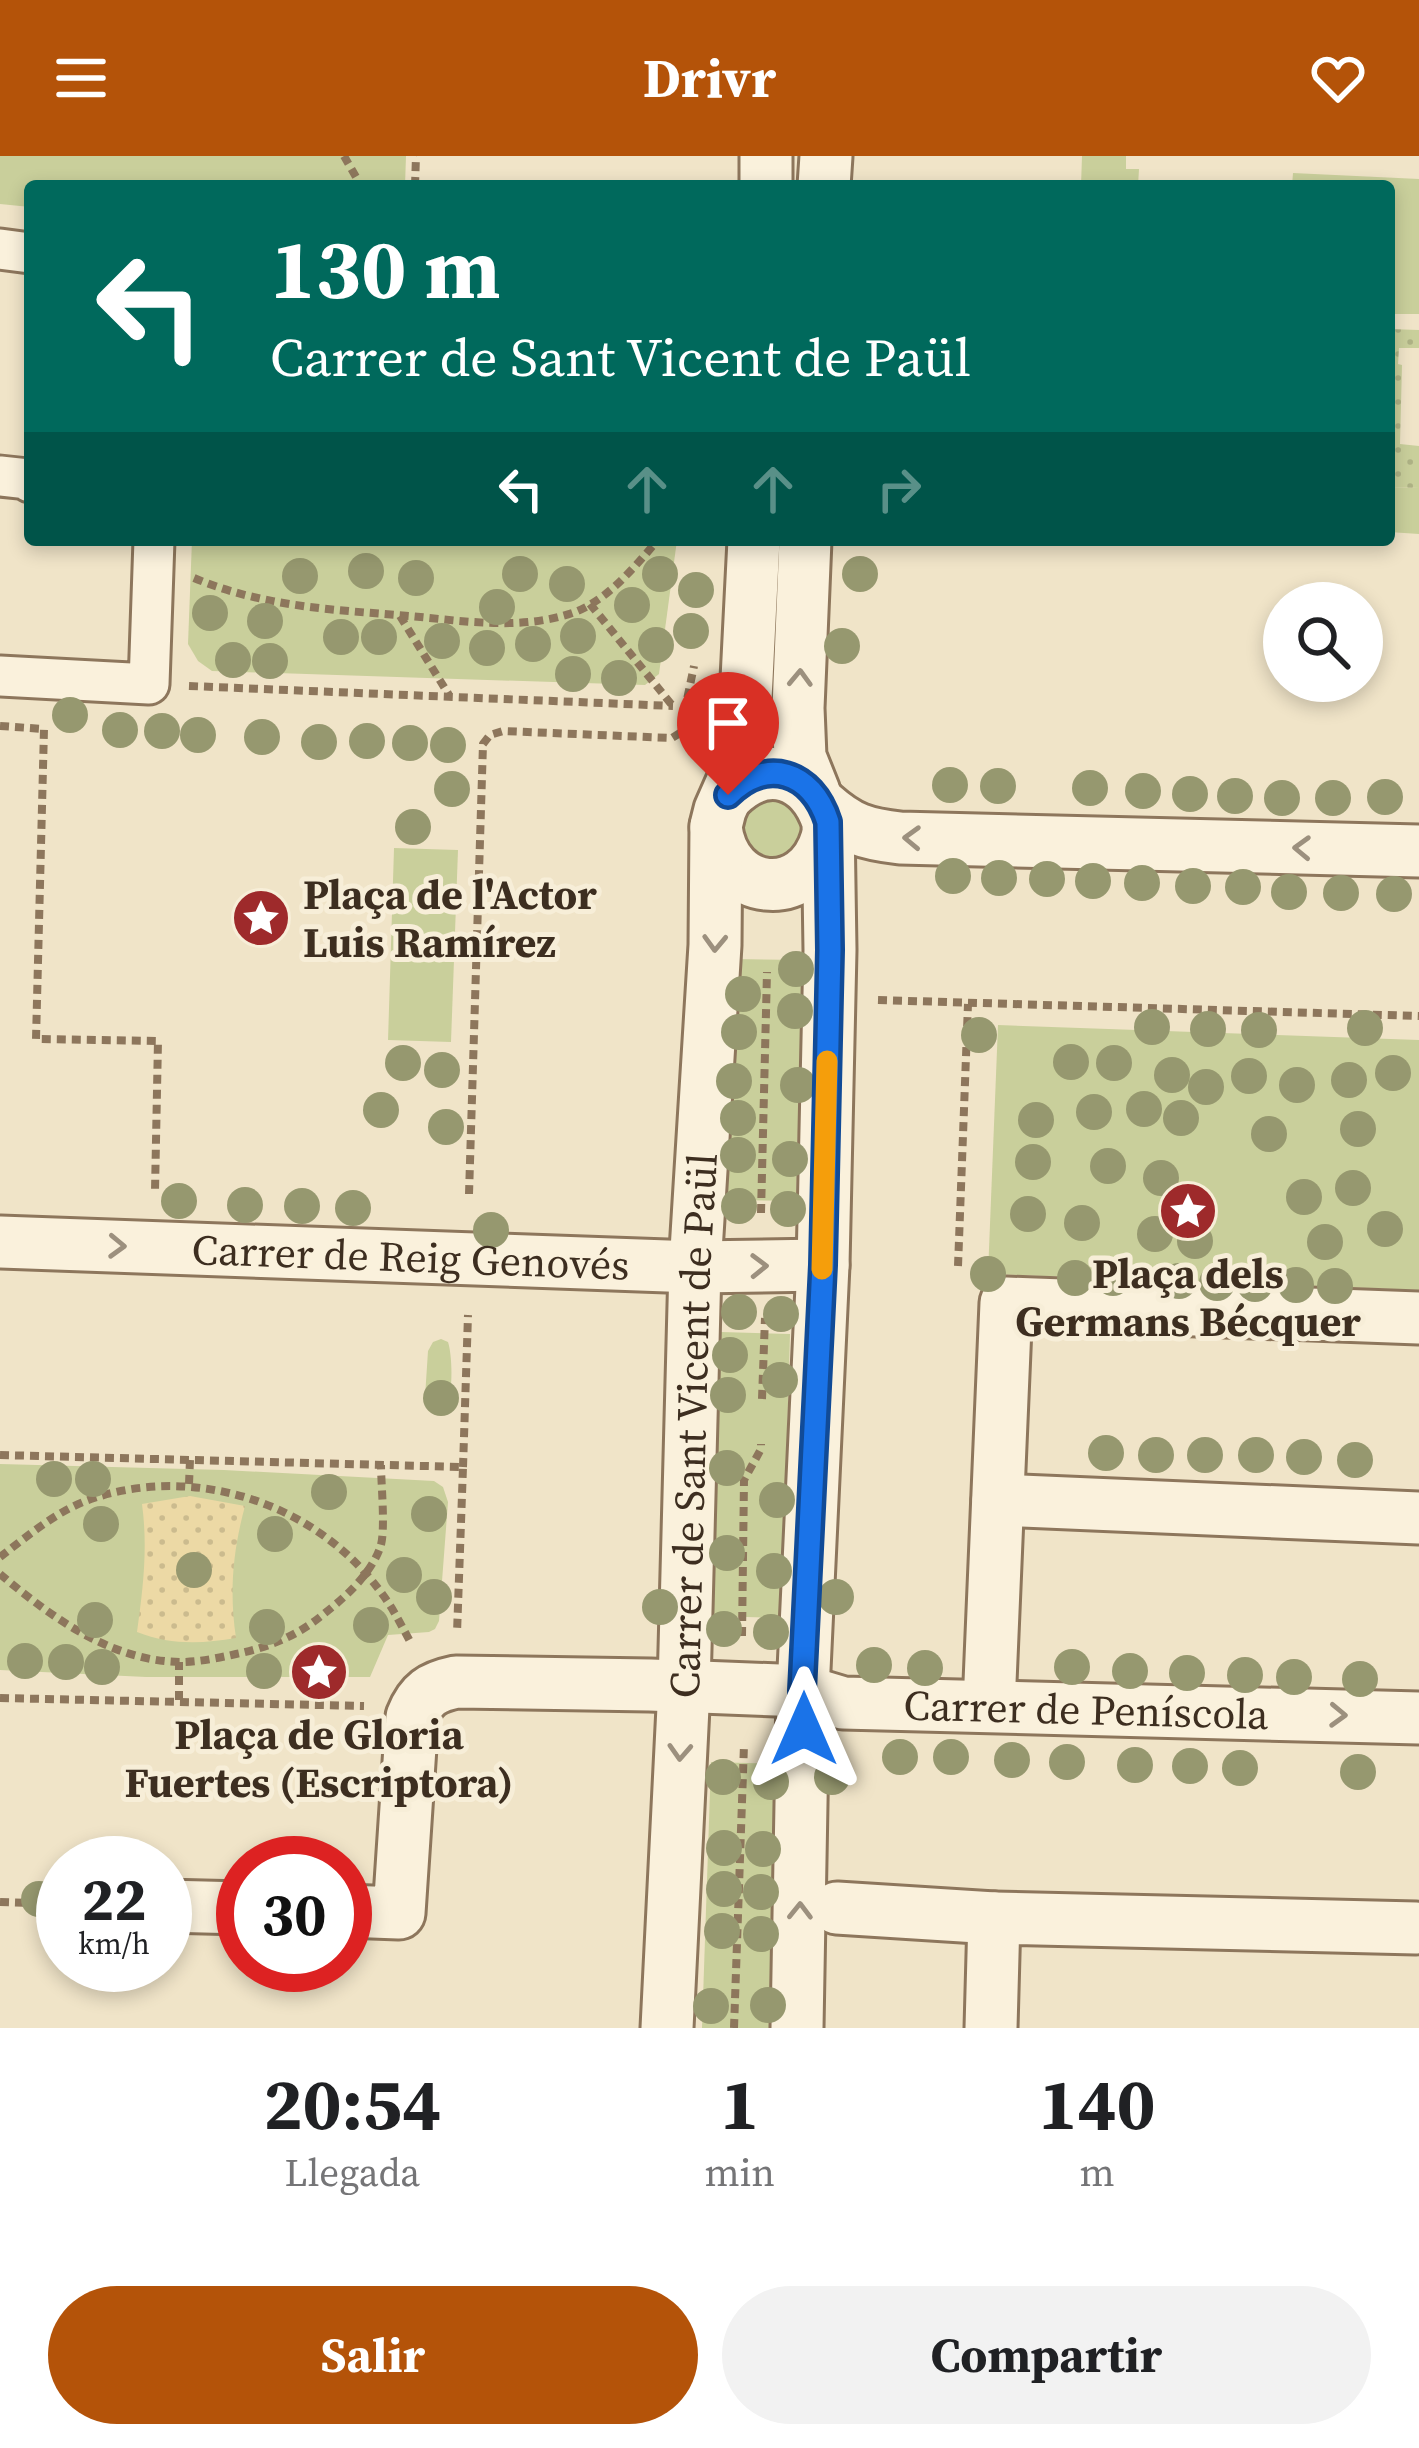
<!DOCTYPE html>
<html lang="es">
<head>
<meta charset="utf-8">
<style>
  body { margin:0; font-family:"Source Serif 4",serif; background:#f2f2f2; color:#202124; height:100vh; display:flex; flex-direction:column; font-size:45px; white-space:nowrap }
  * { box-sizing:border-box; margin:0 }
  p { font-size:39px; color:#757577 }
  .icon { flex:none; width:66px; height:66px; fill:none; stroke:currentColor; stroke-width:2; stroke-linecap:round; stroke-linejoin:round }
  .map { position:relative; height:1872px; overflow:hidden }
  .drawer { display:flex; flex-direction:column; background:#fff; flex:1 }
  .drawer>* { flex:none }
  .guide { position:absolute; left:24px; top:24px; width:1371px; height:366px; border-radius:12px; box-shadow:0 6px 18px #0003; background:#00695c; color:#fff; overflow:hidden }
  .controls { position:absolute; left:1263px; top:426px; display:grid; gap:24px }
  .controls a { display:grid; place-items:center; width:120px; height:120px; border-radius:50%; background:#fff; box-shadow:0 6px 18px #0003; font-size:60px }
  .speed { position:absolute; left:36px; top:1680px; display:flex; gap:24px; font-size:60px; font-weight:700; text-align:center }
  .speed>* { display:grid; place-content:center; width:156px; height:156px; border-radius:50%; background:#fff; box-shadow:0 6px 18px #0003; line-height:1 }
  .speed small { font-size:30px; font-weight:400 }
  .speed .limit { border:18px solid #d22; background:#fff; color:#111 }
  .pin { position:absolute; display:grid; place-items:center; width:102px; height:102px; color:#fff; margin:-123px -51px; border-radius:50% 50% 50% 0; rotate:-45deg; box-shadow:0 0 12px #0007 }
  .pin .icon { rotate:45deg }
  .me { position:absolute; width:132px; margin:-66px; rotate:0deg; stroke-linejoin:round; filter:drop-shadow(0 0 9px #0008) }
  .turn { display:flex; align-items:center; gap:42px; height:252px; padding:0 48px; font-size:54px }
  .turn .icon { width:156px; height:156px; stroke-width:2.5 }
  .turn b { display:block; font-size:84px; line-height:102px }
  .lanes { display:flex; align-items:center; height:114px; padding:0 48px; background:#0003; justify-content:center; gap:60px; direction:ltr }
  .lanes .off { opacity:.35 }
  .eta { display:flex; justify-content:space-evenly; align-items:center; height:204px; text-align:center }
  .eta b { font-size:72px; font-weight:700; line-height:84px }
  .action { display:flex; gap:24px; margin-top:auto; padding:24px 48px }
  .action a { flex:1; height:138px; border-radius:72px; background:#b45309; color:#fff; font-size:48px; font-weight:700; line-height:138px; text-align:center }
  .action a+a { background:#f2f2f2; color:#202124 }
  header { display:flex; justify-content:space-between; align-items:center; height:156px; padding:0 48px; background:#b45309; color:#fff; font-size:54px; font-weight:700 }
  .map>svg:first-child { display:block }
  .green { fill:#c9cf9b }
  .sand { fill:url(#sand-dots) }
  .garden { fill:url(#garden-dots) }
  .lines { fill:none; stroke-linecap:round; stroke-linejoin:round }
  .pedestrian-casing { stroke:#8d765c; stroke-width:45 }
  .minor-casing { stroke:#8d765c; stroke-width:57 }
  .path { stroke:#8d765c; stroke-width:8; stroke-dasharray:9 6; stroke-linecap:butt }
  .pedestrian { stroke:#faf1dc; stroke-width:39 }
  .minor { stroke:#faf1dc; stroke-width:51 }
  .tree { fill:#96986f }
  .oneway { stroke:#9c907e }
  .route-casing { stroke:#114b97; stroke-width:30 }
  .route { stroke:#1a73e8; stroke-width:21 }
  .slow { stroke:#f59e0b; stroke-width:21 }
  .labels { text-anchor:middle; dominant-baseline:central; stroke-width:10; stroke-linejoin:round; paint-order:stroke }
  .poi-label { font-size:42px; font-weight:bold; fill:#3d2e20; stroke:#f7eed8 }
  .street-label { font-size:42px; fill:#3d2e20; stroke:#f7eed8 }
</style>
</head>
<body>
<header><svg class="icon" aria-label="menu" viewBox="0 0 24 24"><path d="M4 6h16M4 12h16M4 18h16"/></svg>Drivr<svg class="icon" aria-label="heart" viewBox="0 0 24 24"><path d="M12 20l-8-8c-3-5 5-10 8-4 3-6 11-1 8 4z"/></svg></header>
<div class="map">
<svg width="1419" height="1872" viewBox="0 0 1419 1872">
  <defs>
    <pattern id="sand-dots" width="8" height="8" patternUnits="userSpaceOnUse" patternTransform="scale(3)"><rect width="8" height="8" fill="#ecd9a5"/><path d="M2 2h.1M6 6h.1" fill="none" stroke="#cbbb8e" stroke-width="1.8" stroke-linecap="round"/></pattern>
    <pattern id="garden-dots" width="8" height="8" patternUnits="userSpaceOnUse" patternTransform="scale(3)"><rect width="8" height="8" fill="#c9cf9b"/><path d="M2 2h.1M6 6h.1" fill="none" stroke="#aeb285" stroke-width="1.8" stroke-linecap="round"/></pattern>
  </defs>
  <rect width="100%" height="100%" fill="#f0e4c8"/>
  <g class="green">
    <path d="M0,0H406L405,30H30V51L0,48Z"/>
    <path d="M1082,0H1126V13H1139L1138,30H1081Z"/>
    <path d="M1293,17L1419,23V158H1389V30H1292Z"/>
    <path d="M1389,331L1419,332V378L1389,376Z"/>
    <path d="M192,384H677L659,518L645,529L212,515L198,505L188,488Z"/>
    <path d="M767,637L806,658L802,692L773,708L744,693L739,659Z"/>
    <path d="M394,692L458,694L451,886L388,884Z"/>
    <path d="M734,803L803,804L796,1045L727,1044Z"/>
    <path d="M998,869L1419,884V1134L988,1118Z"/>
    <path d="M721,1176L790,1178L782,1462L712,1460Z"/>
    <path d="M441,1183L448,1186C452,1197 454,1238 446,1247C443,1250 439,1250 436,1252L425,1241L428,1195L433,1186Z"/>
    <path d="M0,1308L224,1314L434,1325L443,1331L448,1346L439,1465L435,1473L429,1476L388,1479L370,1521H146L0,1514Z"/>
    <path d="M711,1606L780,1608L771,1872H702Z"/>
  </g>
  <path class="sand" d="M190,1340L245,1350C233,1394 229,1436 236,1482C201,1488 170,1489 137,1476C143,1433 148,1392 142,1348Z"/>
  <path class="garden" d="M1389,173L1419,174V192H1399L1398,208L1402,209L1400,288L1419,290V332L1389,331Z"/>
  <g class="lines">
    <g class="pedestrian-casing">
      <g id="pedestrian">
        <path d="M0,93L30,97"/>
        <path d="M0,320L28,323L30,326"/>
        <path d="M0,520L149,528L154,384"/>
      </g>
    </g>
    <g class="minor-casing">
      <g id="minor">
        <path d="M766,30V0"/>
        <path d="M824,30L826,0"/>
        <path d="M805,384L798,552L800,601L814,636"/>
        <path d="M728,639C766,601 812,616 828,666L830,794L823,1109L803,1535L797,1872"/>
        <path d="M823,650C849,673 865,678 900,682L1419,695"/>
        <path d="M716,671C724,741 807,750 827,682"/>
        <path id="s1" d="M0,1086L695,1111L823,1109"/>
        <path d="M998,1344L1419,1362"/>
        <path d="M989,1550L1006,1147L1419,1162"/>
        <path d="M165,1750L243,1752"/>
        <path d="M837,1752L994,1762"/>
        <path id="s2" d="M345,1755L399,1757L412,1561C421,1538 432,1531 456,1526L650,1529L803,1535L843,1547L1419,1562"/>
        <path id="s3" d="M667,1872L684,1531L695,1111L715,789L716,670L720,654L743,602L754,384"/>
        <path d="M991,1872L994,1762L1416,1772"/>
      </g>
    </g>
    <g class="path">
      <path d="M344,0L356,21V30"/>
      <path d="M415,30L416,0"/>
      <path d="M194,422C263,451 336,454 410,460C464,465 523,475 575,456C609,443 635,410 658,384"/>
      <path d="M590,448L672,549"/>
      <path d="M400,460L449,539"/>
      <path d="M189,530L673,550"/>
      <path d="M0,570L44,573L36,883L158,885L155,1035"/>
      <path d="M878,844L1419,860"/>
      <path d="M469,1038L483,588L490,579L503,575L672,582L680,577L694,510"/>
      <path d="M761,1057L767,816"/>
      <path d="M958,1110L968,848"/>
      <path d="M762,1243L765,1162"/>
      <path d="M0,1299L463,1311L457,1477"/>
      <path d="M463,1311L468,1159"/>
      <path d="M189,1328L190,1304"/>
      <path d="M0,1401C29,1379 59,1353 94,1342C199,1308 319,1349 383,1439C394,1454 402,1471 411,1487"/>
      <path d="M0,1418C51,1461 111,1505 180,1506C199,1506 218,1502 236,1498C266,1492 295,1481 320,1461C343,1443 369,1421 380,1392C386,1377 381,1328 381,1309"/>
      <path d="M742,1480L744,1324L761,1293V1288"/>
      <path d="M0,1542L364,1550"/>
      <path d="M179,1544V1506"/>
      <path d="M0,1746L63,1748"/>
      <path d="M734,1872L744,1589"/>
    </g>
    <use href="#pedestrian" class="pedestrian"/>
    <use href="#minor" class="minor"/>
  </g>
  <g class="tree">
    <circle cx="366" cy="415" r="18"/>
    <circle cx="520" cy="418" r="18"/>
    <circle cx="660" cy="418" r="18"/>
    <circle cx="860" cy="418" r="18"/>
    <circle cx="300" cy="420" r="18"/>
    <circle cx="416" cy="422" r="18"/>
    <circle cx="567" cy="428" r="18"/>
    <circle cx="696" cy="434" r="18"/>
    <circle cx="632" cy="449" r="18"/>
    <circle cx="497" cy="451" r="18"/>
    <circle cx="210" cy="457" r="18"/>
    <circle cx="265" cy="465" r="18"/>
    <circle cx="691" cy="475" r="18"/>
    <circle cx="578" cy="480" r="18"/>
    <circle cx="341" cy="481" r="18"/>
    <circle cx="379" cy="481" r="18"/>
    <circle cx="442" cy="485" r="18"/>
    <circle cx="533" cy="488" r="18"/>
    <circle cx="656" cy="489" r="18"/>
    <circle cx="842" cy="490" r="18"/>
    <circle cx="487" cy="492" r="18"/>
    <circle cx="233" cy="504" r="18"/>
    <circle cx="270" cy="505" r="18"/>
    <circle cx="573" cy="518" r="18"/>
    <circle cx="619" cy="522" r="18"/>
    <circle cx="70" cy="559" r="18"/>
    <circle cx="120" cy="574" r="18"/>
    <circle cx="162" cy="575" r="18"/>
    <circle cx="198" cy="579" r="18"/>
    <circle cx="262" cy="581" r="18"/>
    <circle cx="367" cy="585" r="18"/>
    <circle cx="319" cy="586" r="18"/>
    <circle cx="410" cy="587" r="18"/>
    <circle cx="448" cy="589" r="18"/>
    <circle cx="950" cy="629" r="18"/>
    <circle cx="998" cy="630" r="18"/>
    <circle cx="1090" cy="632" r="18"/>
    <circle cx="452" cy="633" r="18"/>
    <circle cx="1143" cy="635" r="18"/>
    <circle cx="1190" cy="638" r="18"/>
    <circle cx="1235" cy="640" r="18"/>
    <circle cx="1385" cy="641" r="18"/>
    <circle cx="1282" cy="642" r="18"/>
    <circle cx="1333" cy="642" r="18"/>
    <circle cx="413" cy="671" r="18"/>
    <circle cx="953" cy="720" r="18"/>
    <circle cx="999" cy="722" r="18"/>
    <circle cx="1047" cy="723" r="18"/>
    <circle cx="1093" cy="725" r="18"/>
    <circle cx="1142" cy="727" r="18"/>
    <circle cx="1193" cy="730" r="18"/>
    <circle cx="1243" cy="731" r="18"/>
    <circle cx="1289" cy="736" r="18"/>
    <circle cx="1341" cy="737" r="18"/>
    <circle cx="1394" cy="738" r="18"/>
    <circle cx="796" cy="813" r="18"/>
    <circle cx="743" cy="838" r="18"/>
    <circle cx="795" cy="855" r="18"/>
    <circle cx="1152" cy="871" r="18"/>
    <circle cx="1365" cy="872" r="18"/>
    <circle cx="1208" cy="873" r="18"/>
    <circle cx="1259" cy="874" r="18"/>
    <circle cx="739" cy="876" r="18"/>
    <circle cx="979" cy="879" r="18"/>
    <circle cx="1071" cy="906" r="18"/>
    <circle cx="403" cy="907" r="18"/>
    <circle cx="1114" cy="907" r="18"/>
    <circle cx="442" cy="914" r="18"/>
    <circle cx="1393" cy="917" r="18"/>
    <circle cx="1172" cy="919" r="18"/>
    <circle cx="1249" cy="920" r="18"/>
    <circle cx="1349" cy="924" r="18"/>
    <circle cx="734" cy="925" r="18"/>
    <circle cx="798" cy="929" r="18"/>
    <circle cx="1297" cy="929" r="18"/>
    <circle cx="1206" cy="931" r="18"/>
    <circle cx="1144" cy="953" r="18"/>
    <circle cx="381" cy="954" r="18"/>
    <circle cx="1094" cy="956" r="18"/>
    <circle cx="738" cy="962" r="18"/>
    <circle cx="1181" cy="962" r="18"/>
    <circle cx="1036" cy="964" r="18"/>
    <circle cx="446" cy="971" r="18"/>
    <circle cx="1358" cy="973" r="18"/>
    <circle cx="1269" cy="978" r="18"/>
    <circle cx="738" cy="999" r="18"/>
    <circle cx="790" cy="1003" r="18"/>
    <circle cx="1033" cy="1006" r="18"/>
    <circle cx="1108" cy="1010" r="18"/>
    <circle cx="1161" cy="1022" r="18"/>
    <circle cx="1353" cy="1032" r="18"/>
    <circle cx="1304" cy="1041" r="18"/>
    <circle cx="179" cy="1045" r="18"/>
    <circle cx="245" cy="1049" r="18"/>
    <circle cx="302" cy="1050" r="18"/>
    <circle cx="739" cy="1050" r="18"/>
    <circle cx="353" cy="1052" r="18"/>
    <circle cx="788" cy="1053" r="18"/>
    <circle cx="1028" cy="1058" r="18"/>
    <circle cx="1082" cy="1067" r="18"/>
    <circle cx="1385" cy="1073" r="18"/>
    <circle cx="491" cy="1074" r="18"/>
    <circle cx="1155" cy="1078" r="18"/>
    <circle cx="1195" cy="1085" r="18"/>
    <circle cx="1325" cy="1086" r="18"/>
    <circle cx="988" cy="1118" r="18"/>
    <circle cx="1075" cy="1122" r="18"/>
    <circle cx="1113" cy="1122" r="18"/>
    <circle cx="1179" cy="1125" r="18"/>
    <circle cx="1217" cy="1127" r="18"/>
    <circle cx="1255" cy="1128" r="18"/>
    <circle cx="1296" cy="1129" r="18"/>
    <circle cx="1335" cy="1130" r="18"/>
    <circle cx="739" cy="1156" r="18"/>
    <circle cx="781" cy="1158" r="18"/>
    <circle cx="730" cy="1199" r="18"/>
    <circle cx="780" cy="1224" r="18"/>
    <circle cx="728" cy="1239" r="18"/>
    <circle cx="441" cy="1242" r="18"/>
    <circle cx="1106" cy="1297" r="18"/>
    <circle cx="1156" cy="1299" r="18"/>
    <circle cx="1205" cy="1299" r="18"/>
    <circle cx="1256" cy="1299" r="18"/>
    <circle cx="1304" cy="1301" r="18"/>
    <circle cx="1355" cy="1304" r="18"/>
    <circle cx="727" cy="1312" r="18"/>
    <circle cx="54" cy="1323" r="18"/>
    <circle cx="93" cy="1323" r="18"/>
    <circle cx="329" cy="1336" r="18"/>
    <circle cx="777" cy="1344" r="18"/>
    <circle cx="429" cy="1358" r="18"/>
    <circle cx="101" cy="1368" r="18"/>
    <circle cx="275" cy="1378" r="18"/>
    <circle cx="727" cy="1397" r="18"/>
    <circle cx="194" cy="1414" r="18"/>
    <circle cx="774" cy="1415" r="18"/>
    <circle cx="404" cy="1419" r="18"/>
    <circle cx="434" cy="1441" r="18"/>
    <circle cx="836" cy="1441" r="18"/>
    <circle cx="660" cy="1451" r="18"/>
    <circle cx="95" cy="1464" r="18"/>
    <circle cx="371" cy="1469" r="18"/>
    <circle cx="267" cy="1471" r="18"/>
    <circle cx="724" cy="1473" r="18"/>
    <circle cx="771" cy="1476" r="18"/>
    <circle cx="25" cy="1505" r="18"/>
    <circle cx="66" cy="1506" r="18"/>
    <circle cx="874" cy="1509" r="18"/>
    <circle cx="102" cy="1511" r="18"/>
    <circle cx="1072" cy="1511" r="18"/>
    <circle cx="330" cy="1512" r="18"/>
    <circle cx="925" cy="1512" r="18"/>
    <circle cx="264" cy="1515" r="18"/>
    <circle cx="1130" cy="1515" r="18"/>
    <circle cx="1187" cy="1517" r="18"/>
    <circle cx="1245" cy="1519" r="18"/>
    <circle cx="1294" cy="1521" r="18"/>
    <circle cx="1360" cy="1523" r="18"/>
    <circle cx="900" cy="1601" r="18"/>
    <circle cx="951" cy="1601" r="18"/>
    <circle cx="1012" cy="1604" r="18"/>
    <circle cx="1067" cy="1606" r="18"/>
    <circle cx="1135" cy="1609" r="18"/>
    <circle cx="1190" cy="1610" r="18"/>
    <circle cx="1240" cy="1612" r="18"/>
    <circle cx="1358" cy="1616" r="18"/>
    <circle cx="723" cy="1621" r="18"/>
    <circle cx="832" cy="1621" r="18"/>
    <circle cx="771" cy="1626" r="18"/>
    <circle cx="724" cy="1692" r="18"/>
    <circle cx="763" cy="1693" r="18"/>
    <circle cx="724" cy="1733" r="18"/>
    <circle cx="761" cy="1736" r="18"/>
    <circle cx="39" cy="1743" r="18"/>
    <circle cx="722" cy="1775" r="18"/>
    <circle cx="761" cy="1778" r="18"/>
    <circle cx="768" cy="1849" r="18"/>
    <circle cx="711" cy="1850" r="18"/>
  </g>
  <defs><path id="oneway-chevron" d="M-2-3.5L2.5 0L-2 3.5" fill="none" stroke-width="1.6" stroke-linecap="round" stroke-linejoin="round" transform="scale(3)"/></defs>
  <g class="oneway">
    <use href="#oneway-chevron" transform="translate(800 522) rotate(-88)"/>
    <use href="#oneway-chevron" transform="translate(912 682) rotate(-178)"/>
    <use href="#oneway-chevron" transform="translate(1302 692) rotate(-178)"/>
    <use href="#oneway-chevron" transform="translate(715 787) rotate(92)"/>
    <use href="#oneway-chevron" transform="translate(117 1090) rotate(2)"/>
    <use href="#oneway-chevron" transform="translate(759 1110) rotate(-1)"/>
    <use href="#oneway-chevron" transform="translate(1338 1559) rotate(2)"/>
    <use href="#oneway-chevron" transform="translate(680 1596) rotate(93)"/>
    <use href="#oneway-chevron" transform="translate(800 1755) rotate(-89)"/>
  </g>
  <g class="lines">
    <g class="route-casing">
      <path id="route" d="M728,639C766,601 812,615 828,666L830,794L823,1109L802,1535L804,1573"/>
    </g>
    <use href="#route" class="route"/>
    <path class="slow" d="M822,1113L827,905"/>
  </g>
  <defs>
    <g id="sight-disc" transform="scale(3)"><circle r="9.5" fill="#9e2a2b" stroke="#f7eed8"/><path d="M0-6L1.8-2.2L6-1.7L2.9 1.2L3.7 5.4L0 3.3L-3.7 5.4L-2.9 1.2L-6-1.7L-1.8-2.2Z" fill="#fff"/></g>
  </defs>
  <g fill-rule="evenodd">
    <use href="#sight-disc" x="261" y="762"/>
    <use href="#sight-disc" x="1188" y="1055"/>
    <use href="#sight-disc" x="319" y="1516"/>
  </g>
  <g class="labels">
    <g class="poi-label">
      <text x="303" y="738" text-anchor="start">Plaça de l'Actor<tspan x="303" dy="48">Luis Ramírez</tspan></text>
      <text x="1188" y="1117">Plaça dels<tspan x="1188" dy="48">Germans Bécquer</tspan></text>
      <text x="319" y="1578">Plaça de Gloria<tspan x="319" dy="48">Fuertes (Escriptora)</tspan></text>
    </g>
    <g class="street-label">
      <text stroke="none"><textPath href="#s1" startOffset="411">Carrer de Reig Genovés</textPath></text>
      <text stroke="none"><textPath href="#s3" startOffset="603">Carrer de Sant Vicent de Paül</textPath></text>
      <text stroke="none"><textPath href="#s2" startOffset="942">Carrer de Peníscola</textPath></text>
    </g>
  </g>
</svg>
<div class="controls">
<a><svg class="icon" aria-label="search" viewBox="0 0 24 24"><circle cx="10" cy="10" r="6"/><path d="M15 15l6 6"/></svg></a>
</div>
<div class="speed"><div>22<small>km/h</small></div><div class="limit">30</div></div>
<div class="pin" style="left:728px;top:639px;background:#d93025"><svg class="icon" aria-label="arrive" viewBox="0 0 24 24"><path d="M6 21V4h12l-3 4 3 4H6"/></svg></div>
<svg class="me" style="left:804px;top:1573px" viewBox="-20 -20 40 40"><path d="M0-17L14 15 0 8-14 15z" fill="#1a73e8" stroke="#fff" stroke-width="4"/></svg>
<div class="guide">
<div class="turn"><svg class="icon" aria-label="left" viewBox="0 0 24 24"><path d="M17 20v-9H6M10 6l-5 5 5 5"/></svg><div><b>130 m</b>Carrer de Sant Vicent de Paül</div></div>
<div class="lanes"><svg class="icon" aria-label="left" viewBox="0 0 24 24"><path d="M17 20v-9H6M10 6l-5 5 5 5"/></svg><svg class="icon off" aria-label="ahead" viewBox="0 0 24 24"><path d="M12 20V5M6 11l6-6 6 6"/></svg><svg class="icon off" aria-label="ahead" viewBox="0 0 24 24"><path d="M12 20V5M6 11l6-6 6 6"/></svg><svg class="icon off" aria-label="right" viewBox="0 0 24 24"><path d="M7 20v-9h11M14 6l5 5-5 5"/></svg></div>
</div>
</div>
<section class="drawer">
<div class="eta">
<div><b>20:54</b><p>Llegada</p></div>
<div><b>1</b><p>min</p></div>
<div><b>140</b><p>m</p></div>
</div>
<div class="action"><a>Salir</a><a>Compartir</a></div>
</section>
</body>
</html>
